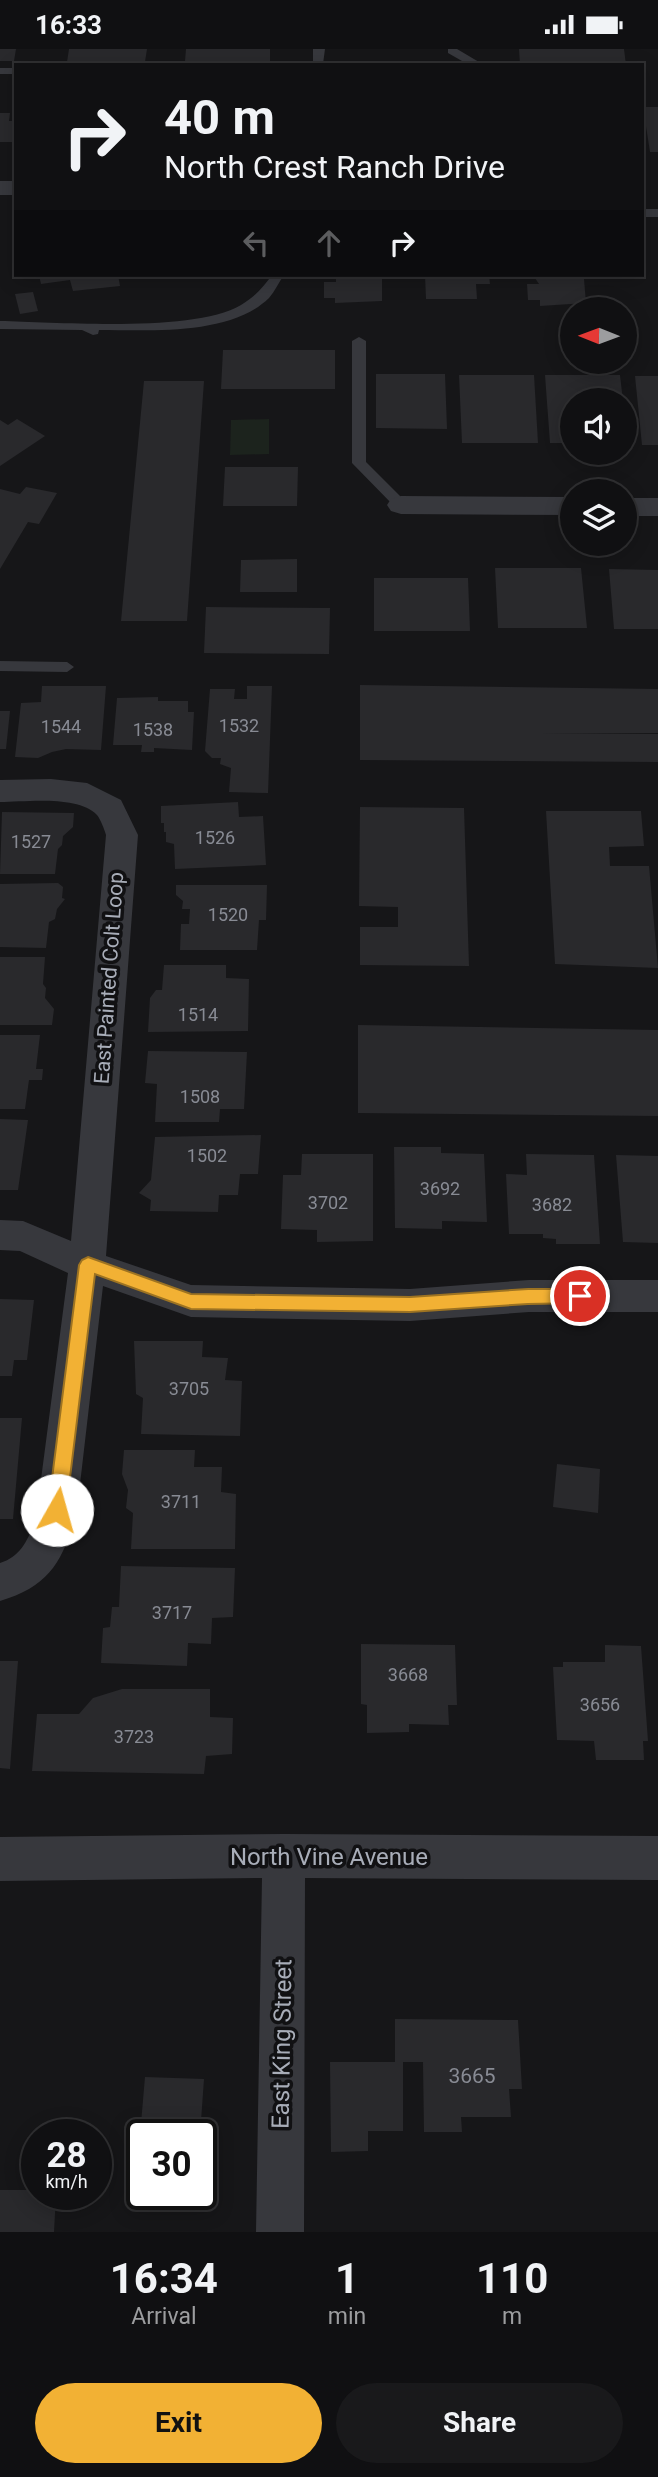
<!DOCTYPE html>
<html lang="en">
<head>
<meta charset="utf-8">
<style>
  body { margin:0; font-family:Roboto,sans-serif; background:#19191b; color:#f1f3f6; height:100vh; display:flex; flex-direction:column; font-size:26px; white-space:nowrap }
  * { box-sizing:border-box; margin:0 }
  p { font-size:23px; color:#9c9d9f }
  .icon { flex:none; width:38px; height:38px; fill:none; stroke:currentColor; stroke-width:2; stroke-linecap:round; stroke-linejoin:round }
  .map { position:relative; height:2183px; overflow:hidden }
  .drawer { display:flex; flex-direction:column; background:#101012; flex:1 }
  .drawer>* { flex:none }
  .banner { position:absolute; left:14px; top:14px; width:630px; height:214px; border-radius:0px; box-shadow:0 4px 18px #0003,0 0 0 2px #303032; background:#101012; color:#f1f3f6; overflow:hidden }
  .needle { width:46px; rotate:271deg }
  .fabs { position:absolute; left:560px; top:248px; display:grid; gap:14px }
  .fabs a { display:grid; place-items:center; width:77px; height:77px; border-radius:50%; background:#101012; box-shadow:0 4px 18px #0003,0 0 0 2px #303032; font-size:35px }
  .speed { position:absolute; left:21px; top:2070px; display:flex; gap:14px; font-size:35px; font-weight:700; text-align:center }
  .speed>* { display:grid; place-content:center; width:91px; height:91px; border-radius:50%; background:#101012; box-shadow:0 4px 18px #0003,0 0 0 2px #303032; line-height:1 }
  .speed small { font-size:18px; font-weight:400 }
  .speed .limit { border:4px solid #111; border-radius:10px; background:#fff; color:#111 }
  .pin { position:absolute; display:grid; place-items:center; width:60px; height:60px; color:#fff; margin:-30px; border:4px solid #fff; border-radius:50%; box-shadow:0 2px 7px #0007 }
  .me { position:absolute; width:77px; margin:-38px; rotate:7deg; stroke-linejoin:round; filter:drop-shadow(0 0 5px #0008) }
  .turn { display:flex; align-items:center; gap:24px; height:147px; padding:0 35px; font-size:32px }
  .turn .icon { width:91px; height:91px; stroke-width:2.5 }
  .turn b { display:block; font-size:49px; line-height:60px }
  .lanes { display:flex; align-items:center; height:66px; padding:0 35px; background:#0003; justify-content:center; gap:35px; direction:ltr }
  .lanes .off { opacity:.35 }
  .eta { display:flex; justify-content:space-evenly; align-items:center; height:119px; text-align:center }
  .eta b { font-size:42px; font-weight:700; line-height:49px }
  .cta { display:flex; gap:14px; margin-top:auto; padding:14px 35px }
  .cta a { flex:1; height:80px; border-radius:42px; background:#f2b134; color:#111; font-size:28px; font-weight:700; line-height:80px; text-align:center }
  .cta a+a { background:#19191b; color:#f1f3f6 }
  .status { display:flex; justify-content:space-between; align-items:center; height:49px; padding:0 35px; background:#101012; direction:ltr }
  .status svg { height:19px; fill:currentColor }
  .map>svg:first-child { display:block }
  .green { fill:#1c231d }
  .building { fill:#29292c }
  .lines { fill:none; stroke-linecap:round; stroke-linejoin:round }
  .lane { fill:#37383d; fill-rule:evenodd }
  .street { fill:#37383d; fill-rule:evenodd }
  .route { fill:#f2b134; stroke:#9d7322; stroke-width:2 }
  .labels { text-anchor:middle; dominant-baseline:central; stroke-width:7; stroke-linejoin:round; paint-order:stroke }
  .number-label { font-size:18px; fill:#888b94 }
  .street-label { font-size:21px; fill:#a8adb8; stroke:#111113 }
  .near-number-label { font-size:21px; fill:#888b94 }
  .near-street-label { font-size:24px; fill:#a8adb8; stroke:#111113 }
</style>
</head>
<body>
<div class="status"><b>16:33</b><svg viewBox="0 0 49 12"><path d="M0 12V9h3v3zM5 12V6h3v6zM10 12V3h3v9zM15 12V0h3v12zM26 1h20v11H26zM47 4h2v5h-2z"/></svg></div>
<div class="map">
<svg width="658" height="2183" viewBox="0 0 658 2183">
  <rect width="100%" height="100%" fill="#161618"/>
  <path class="green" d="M269,370V405L230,406L231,371Z"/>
  <g class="building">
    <path d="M0,0H16L14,12H0Z"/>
    <path d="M69,0H147L145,13H67Z"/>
    <path d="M186,0H270V12H185Z"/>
    <path d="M519,0H624L626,16H520Z"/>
    <path d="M643,58H658V103H650Z"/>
    <path d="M0,64H10L9,72H16L15,93H0Z"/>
    <path d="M39,226H118L120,237L73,242L70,231L41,235Z"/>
    <path d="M336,226H375V228H382V252L335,254V249H324V233H336Z"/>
    <path d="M425,226H489L490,235H476L477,250H426Z"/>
    <path d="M533,226H580V230H584L586,254L540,257V251H528L527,235H539Z"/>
    <path d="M33,243L38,262L20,265L15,245Z"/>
    <path d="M223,301H335V340H221Z"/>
    <path d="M376,325H445L447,380L376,379Z"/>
    <path d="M459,326H534L538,394H462Z"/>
    <path d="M545,326H620L623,352H572V394H550Z"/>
    <path d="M635,327H658V396H642Z"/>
    <path d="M144,332H204L187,572H121Z"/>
    <path d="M17,370L45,387L0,417V371L8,376Z"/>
    <path d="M225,418H298L297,457H223Z"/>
    <path d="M26,438L57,444L39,475L28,473L0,520V440L20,445Z"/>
    <path d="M297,510V543H240L241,511Z"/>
    <path d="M495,519H581L587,579H498Z"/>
    <path d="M609,520L658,521V580H614Z"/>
    <path d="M374,529H468L470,582H374Z"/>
    <path d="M206,558L330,559L329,605L204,604Z"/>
    <path d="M360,636L658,640V684H543L658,685V713L360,711Z"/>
    <path d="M42,637H106L101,701L66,700L52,703L38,709L15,708L21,654L41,653Z"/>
    <path d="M247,637H272L268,744L229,743L231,719L220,715L221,709H212L205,702L210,640H235L234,650H247Z"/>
    <path d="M158,648V652H188V663H194L192,701L154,699V703H141L142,696H113L117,649Z"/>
    <path d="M0,662H10L6,700H0Z"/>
    <path d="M238,753L239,768L263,767L266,816L175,820L174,795L166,793V783H164V774H161V757Z"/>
    <path d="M360,758L464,759L469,917L360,916V878H398V858L359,857Z"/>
    <path d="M546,762H641L644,797L609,798L610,817H649L658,919L555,915Z"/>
    <path d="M2,763L74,764L73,778L63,787L62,796L58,800L55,825H0Z"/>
    <path d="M58,834L63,838L62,849L65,850L57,860L55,870L49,873L46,899L0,898V835Z"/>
    <path d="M176,836H267L266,871H259L257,901H180L181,875H189L190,860H182L183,852L176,846Z"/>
    <path d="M0,908H45L43,935L46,939L45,949L54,960L52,976H0Z"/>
    <path d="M164,916H226V929L249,930L248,982L148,983L150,949L156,941H162Z"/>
    <path d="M358,976L658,981V1067L358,1064Z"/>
    <path d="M0,986H40L36,1020H43L42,1031H29L25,1060H0Z"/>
    <path d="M148,1002L247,1003L244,1060H220L219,1073H155L157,1035L145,1034Z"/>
    <path d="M0,1070L28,1071L18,1141H0Z"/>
    <path d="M261,1086L258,1125H240L238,1146H219L218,1163L150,1162L151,1151L139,1144L151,1131L155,1088Z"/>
    <path d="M394,1098H441V1104L484,1105L487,1173L442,1172V1180L395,1179Z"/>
    <path d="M302,1105H373V1192L317,1193V1181L281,1180L283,1126H301Z"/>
    <path d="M526,1105L594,1106L600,1195H556V1190L543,1189V1185H509L506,1125L527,1126Z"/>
    <path d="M616,1106L658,1107V1194L623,1193Z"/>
    <path d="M0,1250L34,1251L27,1311H14L12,1327H0Z"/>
    <path d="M134,1292H203L202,1308L228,1309L225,1331L242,1332L240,1387L141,1385L143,1349L136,1345Z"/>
    <path d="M0,1369H22L13,1470H0Z"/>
    <path d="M124,1401H195L194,1418H222L221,1443L236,1445L235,1500H131L133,1464L126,1459L128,1441L122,1425Z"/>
    <path d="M557,1415L600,1420L598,1464L553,1458Z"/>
    <path d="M121,1517L235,1519L233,1568L212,1569L211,1595L188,1594L187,1617L101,1614L103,1579L110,1578L112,1558H119Z"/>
    <path d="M361,1595L455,1596L457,1656H448L449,1676L409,1675V1683L367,1684V1656L361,1655Z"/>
    <path d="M605,1596L641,1597L648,1692H643L644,1711H596L594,1692L557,1691L553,1618H563V1613H605Z"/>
    <path d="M0,1612H18L10,1720L0,1719Z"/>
    <path d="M122,1640H210V1668L233,1669L232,1705L206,1707L204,1725L32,1722L37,1665H79L93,1649Z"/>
    <path d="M395,1970L518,1971L522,2040H509L511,2068H461L462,2083H424L423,2013H403V2082H368V2102L331,2103L330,2013H395Z"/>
    <path d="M145,2028L204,2030L200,2086H140Z"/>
    <path d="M0,2141H37V2146H56L54,2183H0Z"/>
  </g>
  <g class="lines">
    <g class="lane">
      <path d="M313,0H325L323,15L308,16L313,12Z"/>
      <path d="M448,0H457L484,16H469L448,4Z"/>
      <rect x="0" y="19" width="16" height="6"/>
      <rect x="642" y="160" width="16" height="8"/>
      <path d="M272,226H284C279,233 275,242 269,249C230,287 149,281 99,281L98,285L93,286L82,281L0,280V272C58,273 194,284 241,256C255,248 263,238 272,226Z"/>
      <path d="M359,288L366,292V413L406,453V459H396L352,414V292Z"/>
      <path d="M0,612L67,613L74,618L67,623L0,622Z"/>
    </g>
    <g class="street">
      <rect x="0" y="132" width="16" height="14"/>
      <path d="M401,447L572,448V466L401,465L391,462L387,456L391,450Z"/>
      <rect x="625" y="449" width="33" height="18"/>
      <path d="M51,730L87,734L121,751L138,786L106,1207L191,1236L410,1240L529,1231H658V1263H529L410,1272L191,1268L103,1237L77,1461C64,1510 51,1537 0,1552V1514C24,1507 32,1483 37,1461L68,1224L20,1202L0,1201V1171L23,1172L71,1192L106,786C104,780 101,771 97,766C78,746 26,753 0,753V731Z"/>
      <path d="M284,1785L658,1787V1831L305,1829L304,2183H256L262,1829L0,1832V1788Z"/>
    </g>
  </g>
  <path class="route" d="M88,1208L191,1245L410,1248L528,1240H580L586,1242L589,1247L586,1252L580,1254L528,1255L410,1263L191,1260L95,1225L66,1461L63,1467L57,1470L51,1467L48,1461L79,1216L82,1211Z"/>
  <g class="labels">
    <g class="number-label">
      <text x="239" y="676">1532</text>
      <text x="61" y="677">1544</text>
      <text x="153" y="680">1538</text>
      <text x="215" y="788">1526</text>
      <text x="31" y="792">1527</text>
      <text x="228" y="865">1520</text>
      <text x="198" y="965">1514</text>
      <text x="200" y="1047">1508</text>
      <text x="207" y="1106">1502</text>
      <text x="440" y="1139">3692</text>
      <text x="328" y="1153">3702</text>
      <text x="552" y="1155">3682</text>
      <text x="189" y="1339">3705</text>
      <text x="181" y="1452">3711</text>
      <text x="172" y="1563">3717</text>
      <text x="408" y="1625">3668</text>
      <text x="600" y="1655">3656</text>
      <text x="134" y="1687">3723</text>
    </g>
    <g class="street-label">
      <text transform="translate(109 929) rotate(-86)">East Painted Colt Loop</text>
    </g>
    <g class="near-number-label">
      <text x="472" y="2027">3665</text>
    </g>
    <g class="near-street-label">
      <text x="329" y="1808">North Vine Avenue</text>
      <text transform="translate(282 1995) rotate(-89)">East King Street</text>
    </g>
  </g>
</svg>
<div class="fabs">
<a><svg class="needle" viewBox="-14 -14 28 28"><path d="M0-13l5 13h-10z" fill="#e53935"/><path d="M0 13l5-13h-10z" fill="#9c9d9f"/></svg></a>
<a><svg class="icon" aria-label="sound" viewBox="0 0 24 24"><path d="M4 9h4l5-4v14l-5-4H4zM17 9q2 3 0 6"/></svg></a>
<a><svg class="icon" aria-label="layers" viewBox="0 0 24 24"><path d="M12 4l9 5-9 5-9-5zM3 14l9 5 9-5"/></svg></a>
</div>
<div class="speed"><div>28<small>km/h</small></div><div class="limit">30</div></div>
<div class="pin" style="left:580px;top:1247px;background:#d93025"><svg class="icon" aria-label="arrive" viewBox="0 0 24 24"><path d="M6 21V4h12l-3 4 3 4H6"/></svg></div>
<svg class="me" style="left:57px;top:1461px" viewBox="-20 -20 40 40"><circle r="19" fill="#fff"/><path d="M0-13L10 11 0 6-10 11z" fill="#f2b134"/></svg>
<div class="banner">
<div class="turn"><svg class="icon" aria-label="right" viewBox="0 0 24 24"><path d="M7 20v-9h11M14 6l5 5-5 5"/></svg><div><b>40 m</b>North Crest Ranch Drive</div></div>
<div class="lanes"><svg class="icon off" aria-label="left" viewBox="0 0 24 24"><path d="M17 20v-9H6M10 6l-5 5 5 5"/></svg><svg class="icon off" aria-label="ahead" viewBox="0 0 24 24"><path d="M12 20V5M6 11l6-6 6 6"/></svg><svg class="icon" aria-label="right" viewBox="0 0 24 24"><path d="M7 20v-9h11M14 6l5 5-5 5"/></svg></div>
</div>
</div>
<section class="drawer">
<div class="eta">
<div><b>16:34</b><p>Arrival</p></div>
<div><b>1</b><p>min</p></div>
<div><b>110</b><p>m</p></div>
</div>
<div class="cta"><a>Exit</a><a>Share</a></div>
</section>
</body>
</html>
